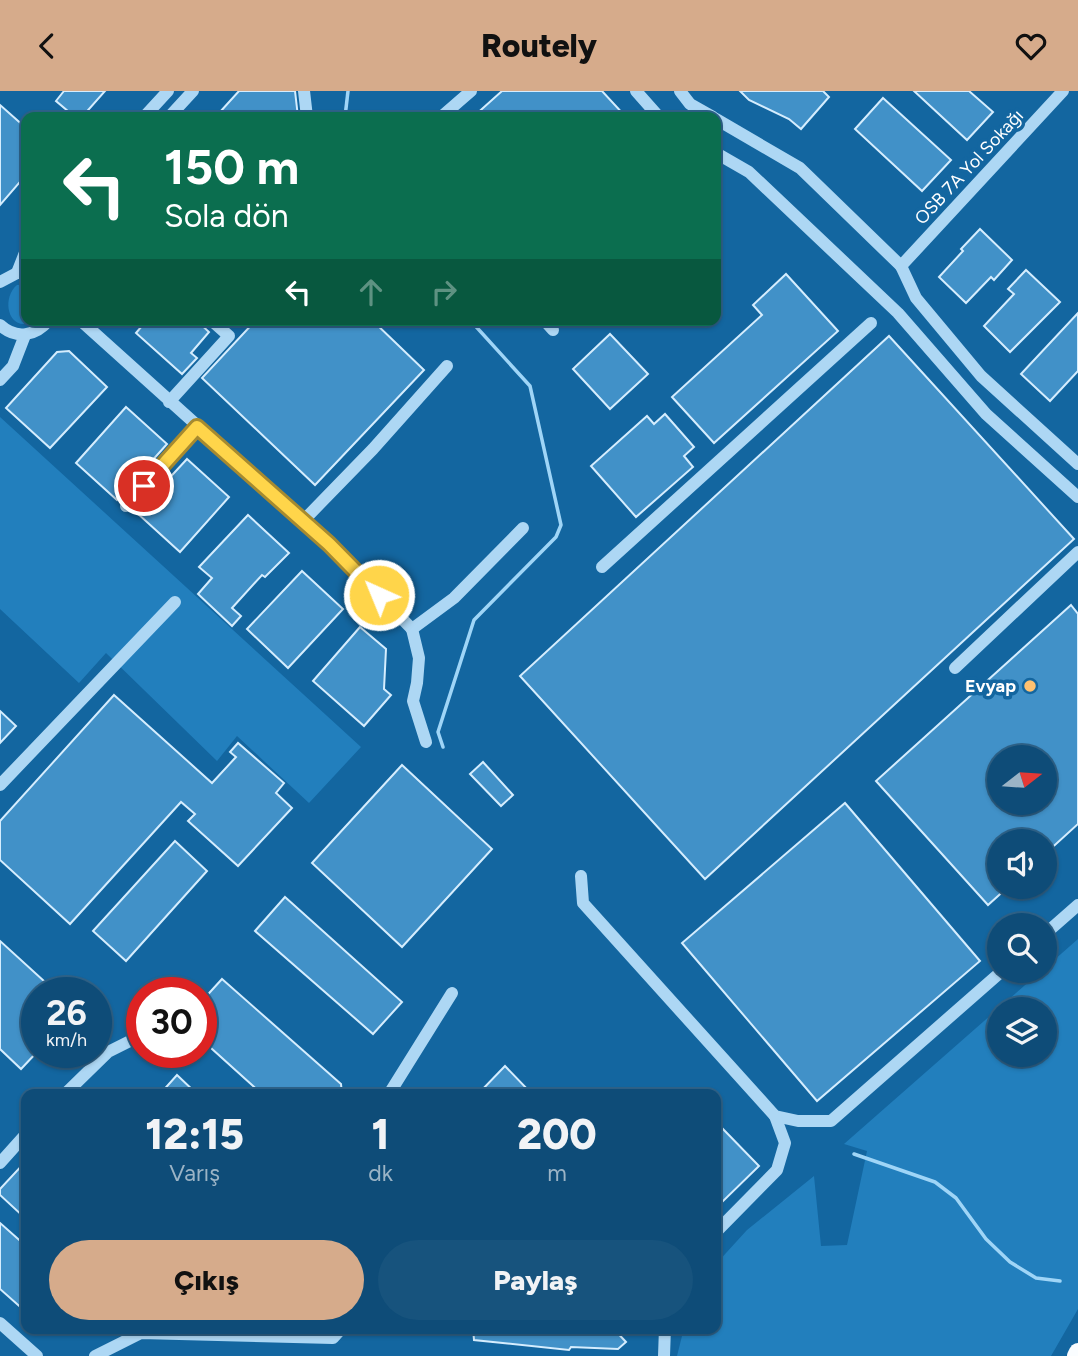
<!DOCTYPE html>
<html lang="tr">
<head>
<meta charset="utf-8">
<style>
  body { margin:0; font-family:Figtree,sans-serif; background:#17537d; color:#f1f3f6; height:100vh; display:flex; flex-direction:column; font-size:26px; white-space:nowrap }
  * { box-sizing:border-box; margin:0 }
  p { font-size:23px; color:#9bb4c6 }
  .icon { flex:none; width:38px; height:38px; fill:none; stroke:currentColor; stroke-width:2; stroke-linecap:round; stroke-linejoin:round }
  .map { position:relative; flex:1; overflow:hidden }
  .side { position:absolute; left:21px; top:998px; width:700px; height:245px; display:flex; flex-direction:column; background:#0e4c78; border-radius:14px; box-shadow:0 2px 5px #0004,0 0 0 2px #2e638a }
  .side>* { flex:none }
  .top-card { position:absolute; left:21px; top:21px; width:700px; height:214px; border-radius:14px; box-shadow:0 2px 5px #0004,0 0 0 2px #2e638a; background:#0b6e4f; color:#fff; overflow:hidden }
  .needle { width:46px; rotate:73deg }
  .fabs { position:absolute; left:987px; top:654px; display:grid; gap:14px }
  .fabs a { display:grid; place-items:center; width:70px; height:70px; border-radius:50%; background:#0e4c78; box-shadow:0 2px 5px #0004,0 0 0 2px #2e638a; font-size:35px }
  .speed { position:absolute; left:21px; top:886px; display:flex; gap:14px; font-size:35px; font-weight:700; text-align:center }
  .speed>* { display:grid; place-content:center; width:91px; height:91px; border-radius:50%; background:#0e4c78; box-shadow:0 2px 5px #0004,0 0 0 2px #2e638a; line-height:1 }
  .speed small { font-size:18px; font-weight:400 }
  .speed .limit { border:10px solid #d22; background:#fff; color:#111 }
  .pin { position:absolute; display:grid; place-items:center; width:60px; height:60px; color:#fff; margin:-30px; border:4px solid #fff; border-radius:50%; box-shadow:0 2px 7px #0007 }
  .me { position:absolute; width:77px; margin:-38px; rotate:316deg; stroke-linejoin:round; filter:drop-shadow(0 0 5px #0008) }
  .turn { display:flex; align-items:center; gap:24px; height:147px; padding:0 28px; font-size:32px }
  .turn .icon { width:91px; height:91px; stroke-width:2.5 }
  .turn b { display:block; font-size:49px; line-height:60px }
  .lanes { display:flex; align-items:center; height:66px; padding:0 28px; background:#0003; justify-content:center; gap:35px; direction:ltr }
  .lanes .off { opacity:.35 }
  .eta { display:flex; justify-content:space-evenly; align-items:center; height:119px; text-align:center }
  .eta b { font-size:42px; font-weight:800; line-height:49px }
  .cta { display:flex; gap:14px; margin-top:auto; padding:14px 28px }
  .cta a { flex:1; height:80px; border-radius:42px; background:#d6ab8b; color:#111; font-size:28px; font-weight:800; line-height:80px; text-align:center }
  .cta a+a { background:#17537d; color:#f1f3f6 }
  header { display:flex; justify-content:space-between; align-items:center; height:91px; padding:0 28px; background:#d6ab8b; color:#111; font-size:32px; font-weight:800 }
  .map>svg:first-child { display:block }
  .green { fill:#227fbd; fill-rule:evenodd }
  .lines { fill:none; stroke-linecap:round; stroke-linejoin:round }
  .stream { stroke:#9fd5f7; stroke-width:3.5 }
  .building { fill:#4191c8; stroke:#d5edfe; stroke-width:2; fill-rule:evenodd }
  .minor { stroke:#add7f4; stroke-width:12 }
  .major { stroke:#fafdff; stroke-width:18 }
  .route-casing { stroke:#a68a30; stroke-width:18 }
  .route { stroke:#ffd54a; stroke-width:12 }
  .poi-dot { fill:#ffc170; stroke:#1366a0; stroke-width:2.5 }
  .labels { text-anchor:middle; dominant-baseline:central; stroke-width:7; stroke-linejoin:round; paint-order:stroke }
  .street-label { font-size:18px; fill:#fff; stroke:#1366a0 }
  .poi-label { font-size:18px; font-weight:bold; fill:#fff; stroke:#1366a0; text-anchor:end }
</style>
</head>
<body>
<header><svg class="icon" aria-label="back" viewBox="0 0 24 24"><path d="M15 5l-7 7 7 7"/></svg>Routely<svg class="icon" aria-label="heart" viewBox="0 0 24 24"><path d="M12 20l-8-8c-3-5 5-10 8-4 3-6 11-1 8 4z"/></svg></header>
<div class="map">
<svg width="1078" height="1265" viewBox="0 0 1078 1265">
  <rect width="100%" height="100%" fill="#1366a0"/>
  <g class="green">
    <path d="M17,194H26V229H36C9,245 0,208 17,194Z"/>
    <path d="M0,326L361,656L309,712L237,645L217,670L106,562L79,592L0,518Z"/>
    <path d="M1078,848V1218L1051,1265H677L684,1237H716V1173L747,1139L814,1085L821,1155L847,1154L867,1060L844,1053L1041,880H1045V877ZM999,919H1045V964H999Z"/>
  </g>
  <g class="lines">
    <g class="stream">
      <path d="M345,26L348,0"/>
      <path d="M443,656L438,641L474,529L556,446L561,434L530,295L470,229"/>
      <path d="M854,1063L935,1091L956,1107L986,1148L1010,1171L1036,1187L1060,1190"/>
    </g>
  </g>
  <g class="building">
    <path d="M64,0H105L82,26H75L56,10Z"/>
    <path d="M239,0H295L298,26H226L220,21Z"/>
    <path d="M502,0H602L626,26H473Z"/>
    <path d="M740,0H823L829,6L801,38L789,28L749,9Z"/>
    <path d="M914,0H969L993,21L967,49Z"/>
    <path d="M883,7L951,69L922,100L855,38Z"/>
    <path d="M0,14L26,37V84L0,114Z"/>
    <path d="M980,138L1012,169L994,189L991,186L966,212L939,186L963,160L961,158Z"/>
    <path d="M1026,179L1060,211L1010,261L984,235L1014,203L1008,198Z"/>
    <path d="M786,183L838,240L714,352L672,306L762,224L753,214Z"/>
    <path d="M1078,222V280L1050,310L1021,283Z"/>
    <path d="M147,229H196L209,241L191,262L197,267L182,283L136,242Z"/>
    <path d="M256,229H372L424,279L315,394L202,287Z"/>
    <path d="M610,243L648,283L610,318L573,278Z"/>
    <path d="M889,245L1074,448L705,788L520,585Z"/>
    <path d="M69,260L107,296L50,357L6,317L57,261Z"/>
    <path d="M126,316L167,353L117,409L76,372Z"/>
    <path d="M665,323L694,356L684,365L693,376L636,426L591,375L647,325L654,333Z"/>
    <path d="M187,368L229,406L180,461L137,422Z"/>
    <path d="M248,424L289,462L265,486L262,484L232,517L241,525L232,535L198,503L212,487L199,476Z"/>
    <path d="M302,480L343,518L288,577L247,538Z"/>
    <path d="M1071,514L1078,523V733L1045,763V751H999V796H1008L988,814L876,690ZM999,667H1045V712H999Z"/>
    <path d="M360,536L386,558L384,598L391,604L364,635L313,590Z"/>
    <path d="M114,604L212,692L236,666L230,661L238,652L284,692L276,702L292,717L238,775L188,730L195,723L181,711L70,833L0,769V730Z"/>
    <path d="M0,620L16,635L0,652Z"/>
    <path d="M483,671L513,704L501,715L470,683Z"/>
    <path d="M402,674L492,758L402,856L312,772Z"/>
    <path d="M845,712L980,870L817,1010L682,852Z"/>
    <path d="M175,750L207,780L126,870L93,840Z"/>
    <path d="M285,806L402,911L373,943L255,840Z"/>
    <path d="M0,850L56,901H37V961L21,978L0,958Z"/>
    <path d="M222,888L341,993L342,1003H262L201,948V911Z"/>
    <path d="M505,975L532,1003H478Z"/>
    <path d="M177,984L197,1003H160Z"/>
    <path d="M722,1037L759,1075L716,1117V1043Z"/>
    <path d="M26,1070V1128L0,1104V1098Z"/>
    <path d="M0,1132L26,1155V1221L0,1198Z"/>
    <path d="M473,1237H613L626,1251L618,1258L571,1256L569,1259L474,1249Z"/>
  </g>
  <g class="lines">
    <g class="minor">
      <path d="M304,0L307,26"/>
      <path d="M636,0L659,26"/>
      <path d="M680,0L690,13L713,26"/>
      <path d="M144,26L168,0"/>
      <path d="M169,26L193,0"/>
      <path d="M441,26L471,0"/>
      <path d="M716,28L800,77L901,175L916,207L981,285L1078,373"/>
      <path d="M716,62L749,81L898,222L986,323L1078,406"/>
      <path d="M901,175L1063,0"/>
      <path d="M17,182L26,159"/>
      <path d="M0,191L17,182H26"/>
      <path d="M80,229L329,453L412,538"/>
      <path d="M544,229L553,239"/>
      <path d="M0,234C16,249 36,245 49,229"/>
      <path d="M0,289L13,275L25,244"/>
      <path d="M169,311L229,245L211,229"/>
      <path d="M126,415L197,336"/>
      <path d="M303,430L373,358L447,275"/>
      <path d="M602,476L871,232"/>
      <path d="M412,538L454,507L523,437"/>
      <path d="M412,538L419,567L417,592L413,610L426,651"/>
      <path d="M955,577L1078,461"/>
      <path d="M0,694L175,511"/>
      <path d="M581,785L583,812L775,1025L798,1030H831L1002,880"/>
      <path d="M1045,843L1078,814"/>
      <path d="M65,1003L108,961L140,945"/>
      <path d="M389,1003L452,902"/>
      <path d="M0,1072L26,1043"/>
      <path d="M716,1141L777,1079L785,1052L775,1025"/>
      <path d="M0,1232L37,1265"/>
      <path d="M95,1265L141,1242L333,1247L342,1237"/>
      <path d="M664,1265L665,1237"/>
    </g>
    <path class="major" d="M1076,1265L1078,1261"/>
  </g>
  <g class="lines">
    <g class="route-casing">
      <path id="route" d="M144,395L197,336L329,453L379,504"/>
    </g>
    <use href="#route" class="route"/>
  </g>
  <circle class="poi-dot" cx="1030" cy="595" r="7"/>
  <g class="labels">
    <g class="street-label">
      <text transform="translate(969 76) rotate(-47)">OSB 7A Yol Sokağı</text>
    </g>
    <g class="poi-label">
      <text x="1016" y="595">Evyap</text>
    </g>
  </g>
</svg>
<div class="fabs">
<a><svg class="needle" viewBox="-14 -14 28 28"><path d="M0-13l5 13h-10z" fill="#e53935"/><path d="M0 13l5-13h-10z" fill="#9bb4c6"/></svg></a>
<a><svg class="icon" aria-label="sound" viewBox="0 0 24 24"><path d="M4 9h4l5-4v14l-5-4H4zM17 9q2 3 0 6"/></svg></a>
<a><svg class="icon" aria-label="search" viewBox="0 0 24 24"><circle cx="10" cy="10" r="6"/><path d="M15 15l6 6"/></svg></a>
<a><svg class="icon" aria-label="layers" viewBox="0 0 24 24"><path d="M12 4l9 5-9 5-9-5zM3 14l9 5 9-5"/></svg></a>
</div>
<div class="speed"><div>26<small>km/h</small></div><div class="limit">30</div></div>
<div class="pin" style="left:144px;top:395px;background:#d93025"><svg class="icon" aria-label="arrive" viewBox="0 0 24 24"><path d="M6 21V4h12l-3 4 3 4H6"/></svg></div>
<svg class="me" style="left:379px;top:504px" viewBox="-20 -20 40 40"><circle r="17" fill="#ffd54a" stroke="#fff" stroke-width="3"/><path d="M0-11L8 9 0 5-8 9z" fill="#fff"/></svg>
<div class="top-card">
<div class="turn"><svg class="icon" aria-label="left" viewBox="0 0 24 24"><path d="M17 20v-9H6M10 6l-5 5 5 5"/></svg><div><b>150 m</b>Sola dön</div></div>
<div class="lanes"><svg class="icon" aria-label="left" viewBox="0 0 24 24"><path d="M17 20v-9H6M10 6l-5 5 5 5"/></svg><svg class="icon off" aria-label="ahead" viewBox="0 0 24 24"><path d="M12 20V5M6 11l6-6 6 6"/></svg><svg class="icon off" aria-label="right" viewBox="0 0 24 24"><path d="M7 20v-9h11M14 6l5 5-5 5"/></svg></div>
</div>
<section class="side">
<div class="eta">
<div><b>12:15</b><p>Varış</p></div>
<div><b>1</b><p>dk</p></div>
<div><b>200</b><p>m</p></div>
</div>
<div class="cta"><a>Çıkış</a><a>Paylaş</a></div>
</section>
</div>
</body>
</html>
